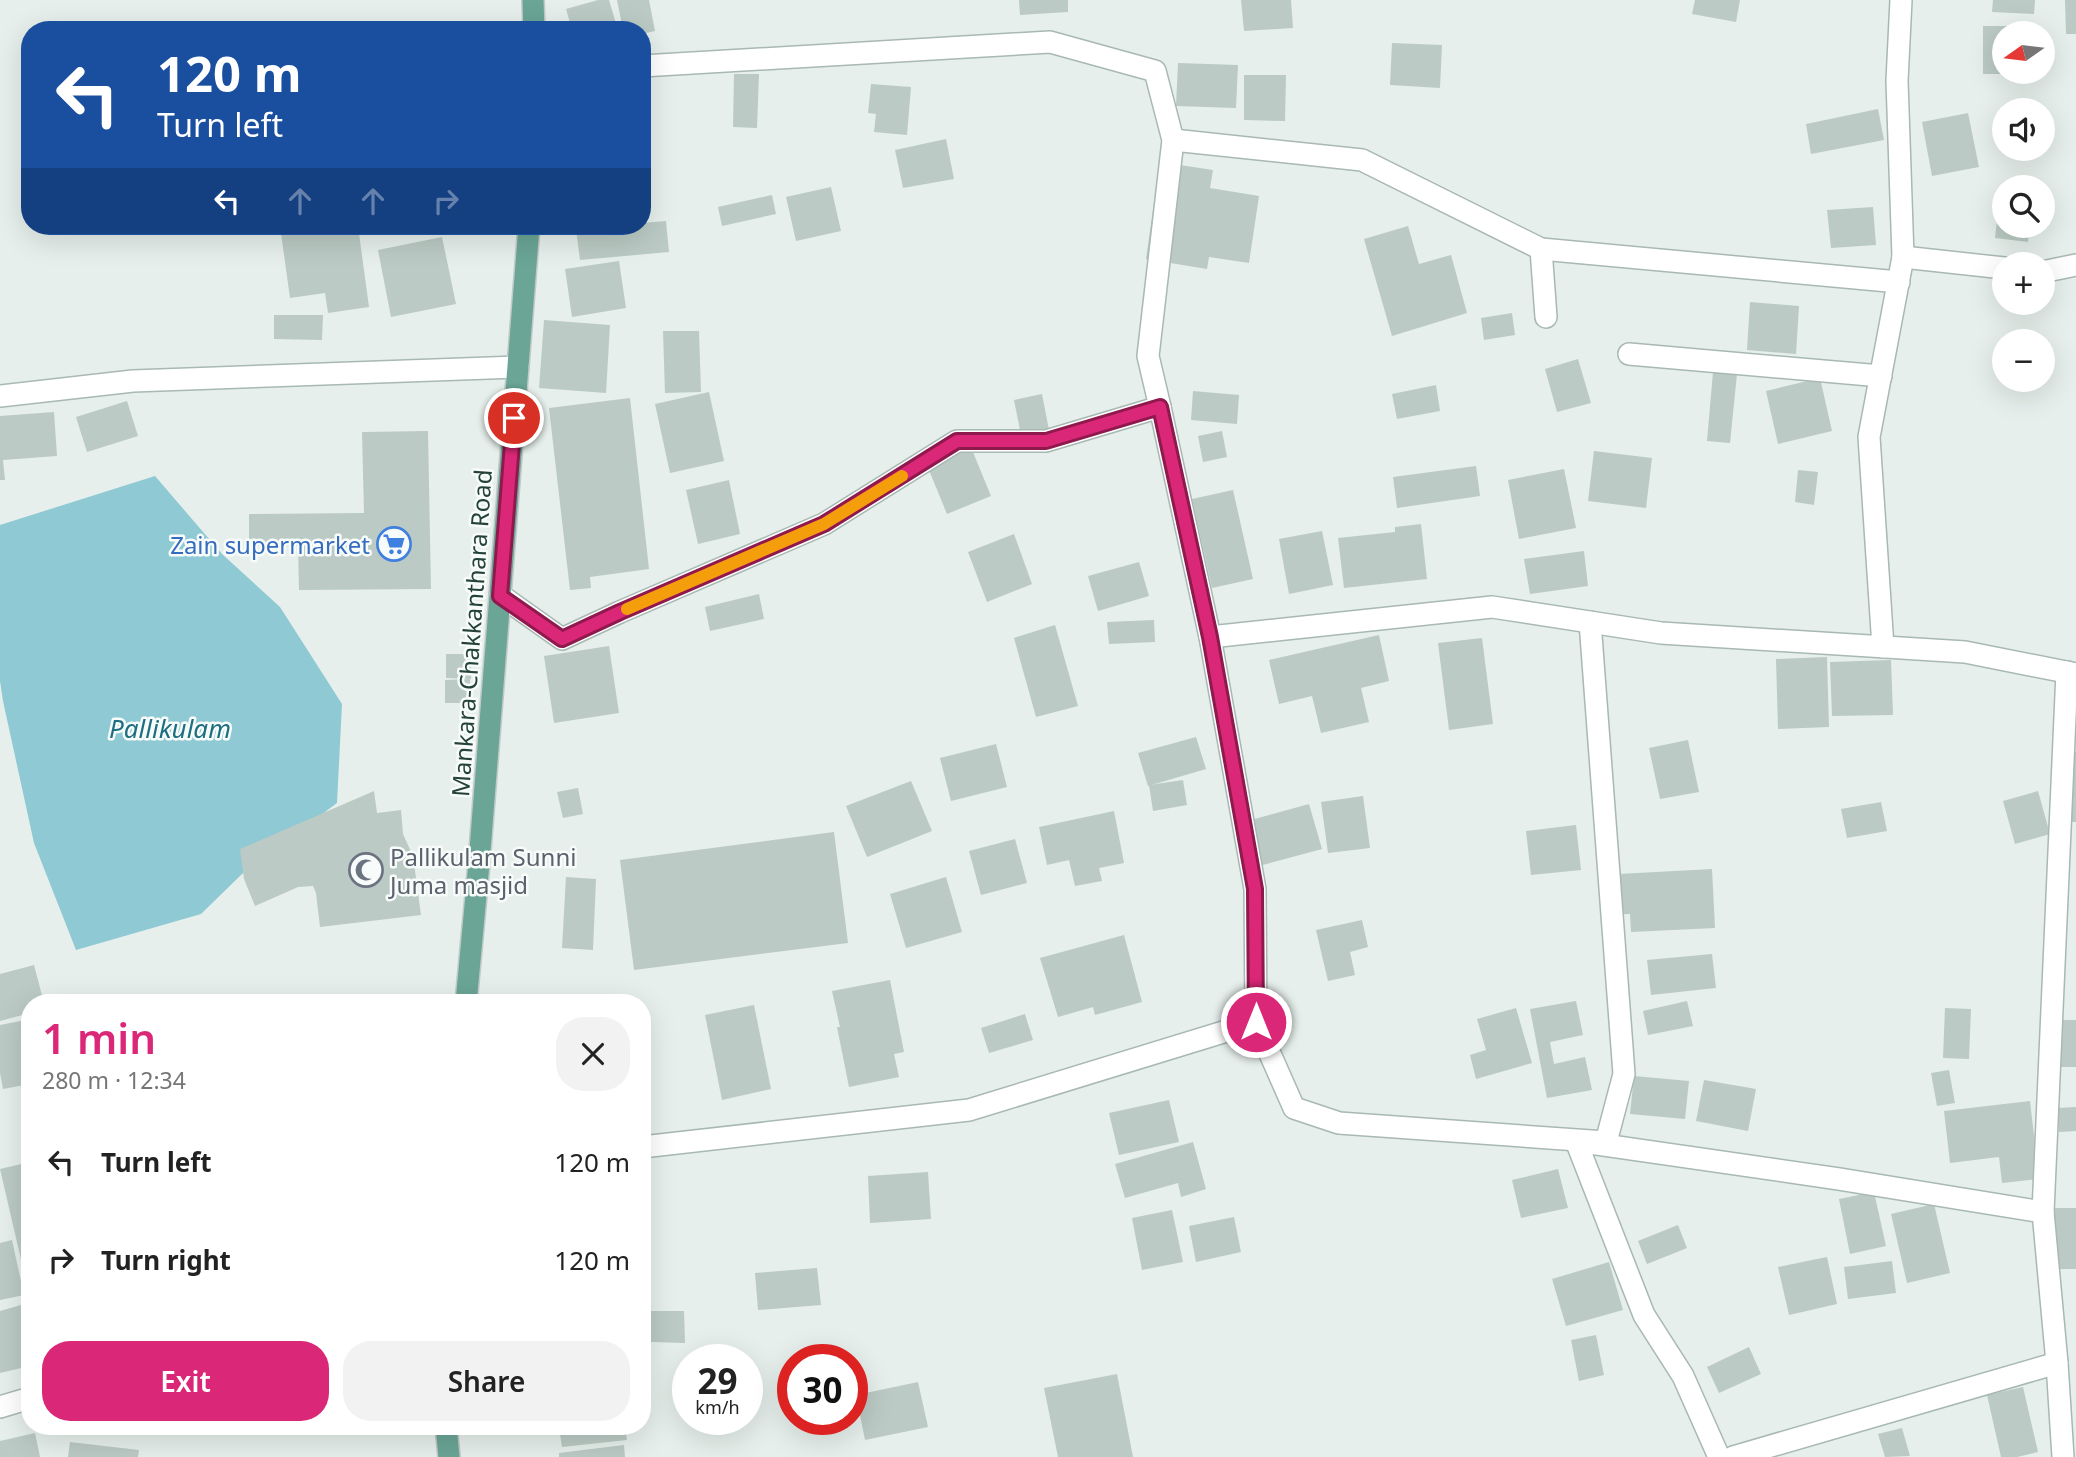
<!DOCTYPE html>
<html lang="en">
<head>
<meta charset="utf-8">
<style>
  body { margin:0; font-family:"Noto Sans",sans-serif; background:#f2f2f2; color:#222; height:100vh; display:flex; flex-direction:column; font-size:26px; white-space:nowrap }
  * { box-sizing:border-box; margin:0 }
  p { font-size:23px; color:#767676 }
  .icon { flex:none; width:38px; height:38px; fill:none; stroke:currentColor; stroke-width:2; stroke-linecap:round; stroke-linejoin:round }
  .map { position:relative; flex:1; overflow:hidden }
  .panel { position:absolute; left:21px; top:994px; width:630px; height:441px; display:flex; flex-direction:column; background:#fff; border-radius:28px; box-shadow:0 7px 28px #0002 }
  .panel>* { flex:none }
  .guide { position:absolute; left:21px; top:21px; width:630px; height:214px; border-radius:28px; box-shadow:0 7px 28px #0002; background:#1a4fa0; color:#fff; overflow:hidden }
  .needle { width:46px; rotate:256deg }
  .fabs { position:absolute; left:1992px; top:21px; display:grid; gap:14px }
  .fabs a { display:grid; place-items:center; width:63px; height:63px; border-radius:50%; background:#fff; box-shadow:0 7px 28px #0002; font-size:35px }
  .speed { position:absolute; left:672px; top:1344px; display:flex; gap:14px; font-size:35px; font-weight:700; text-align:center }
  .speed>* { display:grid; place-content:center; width:91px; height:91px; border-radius:50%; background:#fff; box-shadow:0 7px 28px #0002; line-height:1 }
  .speed small { font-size:18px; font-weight:400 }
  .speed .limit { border:10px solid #d22; background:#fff; color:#111 }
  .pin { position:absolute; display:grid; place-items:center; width:60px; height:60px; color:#fff; margin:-30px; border:4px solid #fff; border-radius:50%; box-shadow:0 2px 7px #0007 }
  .me { position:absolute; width:77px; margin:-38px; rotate:0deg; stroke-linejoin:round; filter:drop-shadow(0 0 5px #0008) }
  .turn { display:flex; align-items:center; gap:24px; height:147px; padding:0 21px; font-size:32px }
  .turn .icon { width:91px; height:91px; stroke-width:2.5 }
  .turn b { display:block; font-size:49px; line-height:60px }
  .lanes { display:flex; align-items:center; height:66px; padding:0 21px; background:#0003; justify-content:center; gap:35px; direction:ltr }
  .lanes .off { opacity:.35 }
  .round { display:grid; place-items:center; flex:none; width:74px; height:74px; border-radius:28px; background:#f2f2f2 }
  .head { display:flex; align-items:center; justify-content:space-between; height:119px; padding:0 21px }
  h1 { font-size:42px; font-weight:600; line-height:52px; color:#db2777 }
  .action { display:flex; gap:14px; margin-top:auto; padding:14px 21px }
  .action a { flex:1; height:80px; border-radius:28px; background:#db2777; color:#fff; font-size:28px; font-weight:600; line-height:80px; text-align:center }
  .action a+a { background:#f2f2f2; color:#222 }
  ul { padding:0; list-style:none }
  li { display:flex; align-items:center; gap:21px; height:98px; padding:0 21px }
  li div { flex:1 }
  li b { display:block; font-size:26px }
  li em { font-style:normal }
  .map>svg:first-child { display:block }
  .water { fill:#8ec9d4 }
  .building { fill:#bbcac4 }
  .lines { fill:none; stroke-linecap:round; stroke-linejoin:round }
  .minor-casing { stroke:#a8b8b2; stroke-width:24 }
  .major-casing { stroke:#c2cac8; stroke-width:24 }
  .minor { stroke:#fff; stroke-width:21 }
  .major { stroke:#6aa596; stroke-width:21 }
  .route-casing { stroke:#8e194d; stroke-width:18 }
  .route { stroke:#db2777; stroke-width:12 }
  .slow { stroke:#f59e0b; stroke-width:12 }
  .labels { text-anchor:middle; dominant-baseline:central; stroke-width:5; stroke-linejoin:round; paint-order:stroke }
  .shop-label { font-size:24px; fill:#366cbe; stroke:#f7fbf9; text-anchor:end }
  .street-label { font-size:24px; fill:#24423a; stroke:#f7fbf9 }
  .worship-label { font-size:24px; fill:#5b616d; stroke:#f7fbf9; text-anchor:start }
  .water-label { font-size:26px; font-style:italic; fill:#1c6f80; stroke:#f7fbf9 }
</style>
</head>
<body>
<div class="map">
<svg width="2076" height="1457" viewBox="0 0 2076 1457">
  <rect width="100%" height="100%" fill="#e6efeb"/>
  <path class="water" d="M155,476L222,554L280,607L342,704L337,803L242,874L201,914L76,950L34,843L3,701L0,681V525Z"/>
  <g class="building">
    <path d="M598,0H609L618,30H572L566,9Z"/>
    <path d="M617,0H649L655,31L642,34V30H623Z"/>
    <path d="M1019,0H1068V12L1020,15Z"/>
    <path d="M1241,0H1291L1293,28L1244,31Z"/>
    <path d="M1695,0H1740L1736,22L1692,14Z"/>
    <path d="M1993,0H2035L2034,14L1992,12Z"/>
    <path d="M2065,0H2076V34H2066Z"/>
    <path d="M1983,26H2030V33H2004V72H2012V74H1983Z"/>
    <path d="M1392,43L1442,45L1440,88L1390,85Z"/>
    <path d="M1178,63L1238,65L1236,108L1176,106Z"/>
    <path d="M734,74H759L757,128L733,127Z"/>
    <path d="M1244,75H1286L1285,121L1244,120Z"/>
    <path d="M871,84L911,87L907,135L874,132L876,114L868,113Z"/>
    <path d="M1878,109L1884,140L1811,154L1806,124Z"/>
    <path d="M1968,113L1979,167L1932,176L1922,122Z"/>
    <path d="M946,139L954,179L903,188L895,150Z"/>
    <path d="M1160,162L1213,170L1210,188L1259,196L1249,263L1209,257L1207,269L1146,259Z"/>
    <path d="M831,187L841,231L796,241L786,197Z"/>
    <path d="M2000,192H2004V226H2030L2028,242L1995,238Z"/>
    <path d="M772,195L776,214L722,226L718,207Z"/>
    <path d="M1873,207L1876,245L1831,248L1827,210Z"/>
    <path d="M666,221L669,252L580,260L576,230L620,226H642V223Z"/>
    <path d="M280,226H358L369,307L328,313L325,293L290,298Z"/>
    <path d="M1408,226L1419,264L1451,255L1467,313L1392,336L1364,239Z"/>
    <path d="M442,237L456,304L391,317L378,250Z"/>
    <path d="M619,261L626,308L572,317L565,269Z"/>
    <path d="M1750,302L1799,306L1796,354L1747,350Z"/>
    <path d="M1512,313L1515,335L1484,340L1481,318Z"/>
    <path d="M274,315H323L322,340L274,339Z"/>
    <path d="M544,320L610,325L606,393L539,388Z"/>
    <path d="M663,331H699L701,392L665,393Z"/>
    <path d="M1578,359L1591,403L1557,412L1545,369Z"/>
    <path d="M1713,372L1737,374L1730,443L1707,441Z"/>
    <path d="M1820,378L1832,431L1778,444L1766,391Z"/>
    <path d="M1436,385L1440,411L1397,419L1392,394Z"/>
    <path d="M1193,391L1239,395L1237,424L1191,420Z"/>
    <path d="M709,392L724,461L670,473L655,404Z"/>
    <path d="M1042,394L1049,430L1021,435L1014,400Z"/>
    <path d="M630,398L649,569L590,577L591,588L570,590L549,408Z"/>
    <path d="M127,401L138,436L87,452L76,417Z"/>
    <path d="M54,412L57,456L3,460L5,480H0V416Z"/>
    <path d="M428,431L431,589L299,590L298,546H249V514L364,513L362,432Z"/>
    <path d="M1222,431L1227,457L1203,462L1198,436Z"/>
    <path d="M968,440L991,496L947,514L924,458Z"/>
    <path d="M1594,451L1652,458L1646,508L1588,501Z"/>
    <path d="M1476,466L1480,496L1397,508L1393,477Z"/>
    <path d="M1564,469L1576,528L1519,539L1508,480Z"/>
    <path d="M1798,470L1818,472L1814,505L1795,502Z"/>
    <path d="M729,480L740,534L698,544L686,490Z"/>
    <path d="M1233,490L1253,579L1212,588L1192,499Z"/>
    <path d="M1421,524L1427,579L1344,588L1338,538L1395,532V527Z"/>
    <path d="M1322,531L1333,585L1289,594L1279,539Z"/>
    <path d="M1014,534L1032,584L987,602L968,552Z"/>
    <path d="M1584,551L1588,586L1530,594L1524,559Z"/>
    <path d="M1139,562L1149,596L1098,611L1088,576Z"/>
    <path d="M759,594L764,619L710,631L705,607Z"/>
    <path d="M1154,620L1155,642L1109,644L1107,622Z"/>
    <path d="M1055,625L1078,706L1036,717L1014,638Z"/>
    <path d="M1379,635L1389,681L1361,688L1369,722L1321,733L1312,696L1279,704L1269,660Z"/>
    <path d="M1482,638L1493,724L1449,730L1438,643Z"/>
    <path d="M609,646L619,713L554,723L544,656Z"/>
    <path d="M446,654H471V679L446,678Z"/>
    <path d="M1827,657L1829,727L1778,729L1776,659Z"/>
    <path d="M1891,660L1893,715L1832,716L1830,662Z"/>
    <path d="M470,679V703H445V680Z"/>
    <path d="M1196,737L1206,769L1148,786L1138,753Z"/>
    <path d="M1688,740L1699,792L1660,799L1649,748Z"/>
    <path d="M996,744L1007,787L951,801L940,758Z"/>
    <path d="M2071,751L2076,752V822H2069Z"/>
    <path d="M1183,780L1187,805L1153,811L1149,785Z"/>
    <path d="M911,781L932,831L867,857L846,806Z"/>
    <path d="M578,788L583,814L563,818L557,792Z"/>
    <path d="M374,791L377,813L401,810L403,834L413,856L421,915L320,927L316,893L313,886L298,887L255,906L244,879L240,849Z"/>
    <path d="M2038,791L2050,834L2015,844L2003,801Z"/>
    <path d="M1363,796L1370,848L1328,853L1321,802Z"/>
    <path d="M1881,802L1887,831L1847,838L1841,809Z"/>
    <path d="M1309,804L1322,849L1259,866L1247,821Z"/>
    <path d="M1114,811L1124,863L1099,868L1102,881L1075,886L1069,860L1047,865L1039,827Z"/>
    <path d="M1576,825L1581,870L1531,875L1526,831Z"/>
    <path d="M834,832L848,943L634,970L620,860Z"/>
    <path d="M1015,839L1027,883L981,895L969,851Z"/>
    <path d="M1712,869L1715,928L1631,932L1630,914L1601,915L1600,875Z"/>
    <path d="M566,877L596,879L593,950L562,948Z"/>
    <path d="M946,877L962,932L906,948L890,894Z"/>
    <path d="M1362,920L1368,947L1350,952L1355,975L1328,981L1316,930Z"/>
    <path d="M1124,935L1142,1002L1095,1015L1093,1007L1058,1017L1040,958Z"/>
    <path d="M1712,954L1716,988L1651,995L1647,960Z"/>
    <path d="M34,965L44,1003H30V1013L0,1021V974Z"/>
    <path d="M890,980L904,1052L894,1054L899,1077L849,1087L837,1027H840L832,991Z"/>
    <path d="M1576,1001L1583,1035L1550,1042L1554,1064L1585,1057L1592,1090L1547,1098L1530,1009Z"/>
    <path d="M1687,1001L1693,1026L1648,1035L1643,1011Z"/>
    <path d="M754,1005L771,1089L722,1100L705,1015Z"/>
    <path d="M1516,1008L1532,1063L1476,1079L1470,1055L1486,1050L1477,1019Z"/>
    <path d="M1945,1008L1971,1009L1969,1059L1943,1058Z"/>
    <path d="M1025,1014L1033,1040L989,1053L981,1028Z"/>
    <path d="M30,1019V1084L3,1089L0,1073V1025Z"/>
    <path d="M2063,1020H2076V1067H2061Z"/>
    <path d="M1949,1070L1955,1103L1937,1106L1931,1073Z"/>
    <path d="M1634,1076L1689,1081L1685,1119L1630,1114Z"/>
    <path d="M1704,1080L1756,1089L1748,1131L1696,1121Z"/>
    <path d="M1169,1100L1179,1142L1119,1155L1109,1113Z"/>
    <path d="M2030,1101L2039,1179L2002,1183L1999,1157L1950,1163L1944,1111Z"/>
    <path d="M2076,1107V1131L2059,1132L2058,1108Z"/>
    <path d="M1193,1142L1206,1189L1181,1197L1178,1183L1125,1198L1115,1164Z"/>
    <path d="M30,1162V1294H29L0,1169Z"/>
    <path d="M1558,1169L1568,1208L1521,1218L1512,1180Z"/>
    <path d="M928,1172L931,1219L870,1223L868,1176Z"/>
    <path d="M1874,1192L1886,1246L1850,1254L1839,1199Z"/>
    <path d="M1934,1204L1950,1273L1907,1283L1891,1214Z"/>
    <path d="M2050,1208H2076V1269H2049Z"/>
    <path d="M1172,1210L1183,1262L1142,1270L1132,1218Z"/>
    <path d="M1234,1217L1241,1252L1196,1262L1189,1226Z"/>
    <path d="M1678,1225L1687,1248L1647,1264L1638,1241Z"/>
    <path d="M12,1240L24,1295L0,1300V1243Z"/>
    <path d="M1827,1257L1837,1304L1789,1315L1778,1267Z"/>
    <path d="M1892,1261L1896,1293L1848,1299L1844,1267Z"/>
    <path d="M1609,1262L1623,1310L1566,1326L1552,1279Z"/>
    <path d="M817,1268L821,1305L758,1310L755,1273Z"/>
    <path d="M21,1305L30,1337V1366L0,1373V1311Z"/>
    <path d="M651,1311H684L685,1343L651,1342Z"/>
    <path d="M1596,1335L1604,1375L1579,1381L1571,1340Z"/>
    <path d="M1749,1347L1761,1374L1719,1393L1707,1367Z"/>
    <path d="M1117,1374L1133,1457H1058L1044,1388Z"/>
    <path d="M918,1382L928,1427L865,1440L856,1395Z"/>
    <path d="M2023,1387L2038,1452L2017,1457H2001L1987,1395Z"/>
    <path d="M572,1426H625L627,1440L562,1447L559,1428Z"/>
    <path d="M1902,1428L1910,1456L1885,1457L1878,1434Z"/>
    <path d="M35,1433L40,1457H0V1441Z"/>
    <path d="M70,1442L139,1450L138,1457H68Z"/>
    <path d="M624,1445L625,1457H559V1453Z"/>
  </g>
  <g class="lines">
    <g class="minor-casing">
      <g id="minor">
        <path d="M642,66L1050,42L1155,71L1173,140L1148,356L1160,407"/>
        <path d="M1173,140L1362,160L1541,249L1899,282"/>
        <path d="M1541,249L1546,317"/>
        <path d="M1903,257L2004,268"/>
        <path d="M2042,272L2076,265"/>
        <path d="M1629,354L1881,376"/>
        <path d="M0,396L133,381L518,367"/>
        <path d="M500,595L562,639L620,612L824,524L957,441H1046L1160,407L1210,637L1492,607L1661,633L1965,652L2076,674"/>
        <path d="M1210,637L1255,889L1256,1022L1294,1108L1339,1123L1606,1142L1624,1074L1590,622"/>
        <path d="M1883,647L1869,437L1903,257L1897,81L1901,0"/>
        <path d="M642,1147L969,1110L1256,1022"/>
        <path d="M2043,1212L2067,672"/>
        <path d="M2057,1363L2063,1457"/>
        <path d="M0,1407L30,1398"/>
        <path d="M1719,1457L1683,1376L1644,1315L1576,1141L1839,1179L2043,1212L2057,1363L1733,1457"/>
      </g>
    </g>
    <g class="major-casing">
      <g id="major">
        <path d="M533,0L534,30"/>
        <path d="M466,1003L479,863L529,226"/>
        <path d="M446,1426L449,1457"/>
      </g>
    </g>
    <use href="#minor" class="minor"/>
    <use href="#major" class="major"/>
  </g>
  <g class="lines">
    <g class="route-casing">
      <path id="route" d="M514,418L500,596L562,639L620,612L824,524L957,441H1046L1160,407L1210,637L1255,889L1256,1022"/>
    </g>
    <use href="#route" class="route"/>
    <path class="slow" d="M627,609L824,524L902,476"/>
  </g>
  <defs>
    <g id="supermarket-ring" transform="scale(1.75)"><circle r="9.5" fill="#f7fbf9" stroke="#3f7fe0" stroke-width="1.5"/><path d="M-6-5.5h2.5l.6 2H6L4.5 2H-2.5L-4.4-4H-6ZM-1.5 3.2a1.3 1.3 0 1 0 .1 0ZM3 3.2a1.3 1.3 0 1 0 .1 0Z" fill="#3f7fe0"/></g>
    <g id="mosque-ring" transform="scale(1.75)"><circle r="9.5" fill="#f7fbf9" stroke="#6b7280" stroke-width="1.5"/><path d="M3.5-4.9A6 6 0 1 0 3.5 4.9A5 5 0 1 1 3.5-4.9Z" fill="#6b7280"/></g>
  </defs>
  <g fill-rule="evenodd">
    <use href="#supermarket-ring" x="394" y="544"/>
    <use href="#mosque-ring" x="366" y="870"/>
  </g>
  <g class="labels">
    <g class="shop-label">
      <text x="370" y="544">Zain supermarket</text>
    </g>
    <g class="street-label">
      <text transform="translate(471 633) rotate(-86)">Mankara-Chakkanthara Road</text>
    </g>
    <g class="worship-label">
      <text x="390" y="856">Pallikulam Sunni<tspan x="390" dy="28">Juma masjid</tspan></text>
    </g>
    <g class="water-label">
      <text x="170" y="728">Pallikulam</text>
    </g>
  </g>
</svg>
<div class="fabs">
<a><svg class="needle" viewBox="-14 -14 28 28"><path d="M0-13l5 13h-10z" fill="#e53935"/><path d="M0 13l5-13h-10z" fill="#767676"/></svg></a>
<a><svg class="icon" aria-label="sound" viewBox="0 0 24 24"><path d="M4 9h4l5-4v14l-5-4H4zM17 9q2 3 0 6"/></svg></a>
<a><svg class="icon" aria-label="search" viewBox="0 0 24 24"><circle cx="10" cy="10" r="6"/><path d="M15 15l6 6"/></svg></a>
<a>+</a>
<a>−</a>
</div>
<div class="speed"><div>29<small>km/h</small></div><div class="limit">30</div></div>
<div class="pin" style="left:514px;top:418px;background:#d93025"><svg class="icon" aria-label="arrive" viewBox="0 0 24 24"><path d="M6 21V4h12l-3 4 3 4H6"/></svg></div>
<svg class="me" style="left:1256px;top:1022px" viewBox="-20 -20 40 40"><circle r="17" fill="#db2777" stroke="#fff" stroke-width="3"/><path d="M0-11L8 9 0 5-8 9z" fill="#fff"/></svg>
<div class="guide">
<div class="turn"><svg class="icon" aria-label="left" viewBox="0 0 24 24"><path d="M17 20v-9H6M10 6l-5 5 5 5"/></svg><div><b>120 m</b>Turn left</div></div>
<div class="lanes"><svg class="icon" aria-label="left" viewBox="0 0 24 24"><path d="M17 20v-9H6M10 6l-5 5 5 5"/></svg><svg class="icon off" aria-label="ahead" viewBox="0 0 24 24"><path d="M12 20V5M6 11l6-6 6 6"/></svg><svg class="icon off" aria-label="ahead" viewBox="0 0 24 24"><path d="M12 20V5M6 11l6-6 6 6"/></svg><svg class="icon off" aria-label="right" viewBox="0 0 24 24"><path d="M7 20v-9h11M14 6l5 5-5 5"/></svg></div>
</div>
<section class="panel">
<div class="head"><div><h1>1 min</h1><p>280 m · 12:34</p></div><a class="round"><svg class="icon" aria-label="close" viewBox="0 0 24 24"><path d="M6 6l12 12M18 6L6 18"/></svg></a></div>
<ul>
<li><svg class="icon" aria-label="left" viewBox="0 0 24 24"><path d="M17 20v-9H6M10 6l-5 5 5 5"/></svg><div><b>Turn left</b></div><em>120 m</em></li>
<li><svg class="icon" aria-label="right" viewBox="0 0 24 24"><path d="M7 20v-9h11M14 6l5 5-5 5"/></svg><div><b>Turn right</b></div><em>120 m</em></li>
</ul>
<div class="action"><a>Exit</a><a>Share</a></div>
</section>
</div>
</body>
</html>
